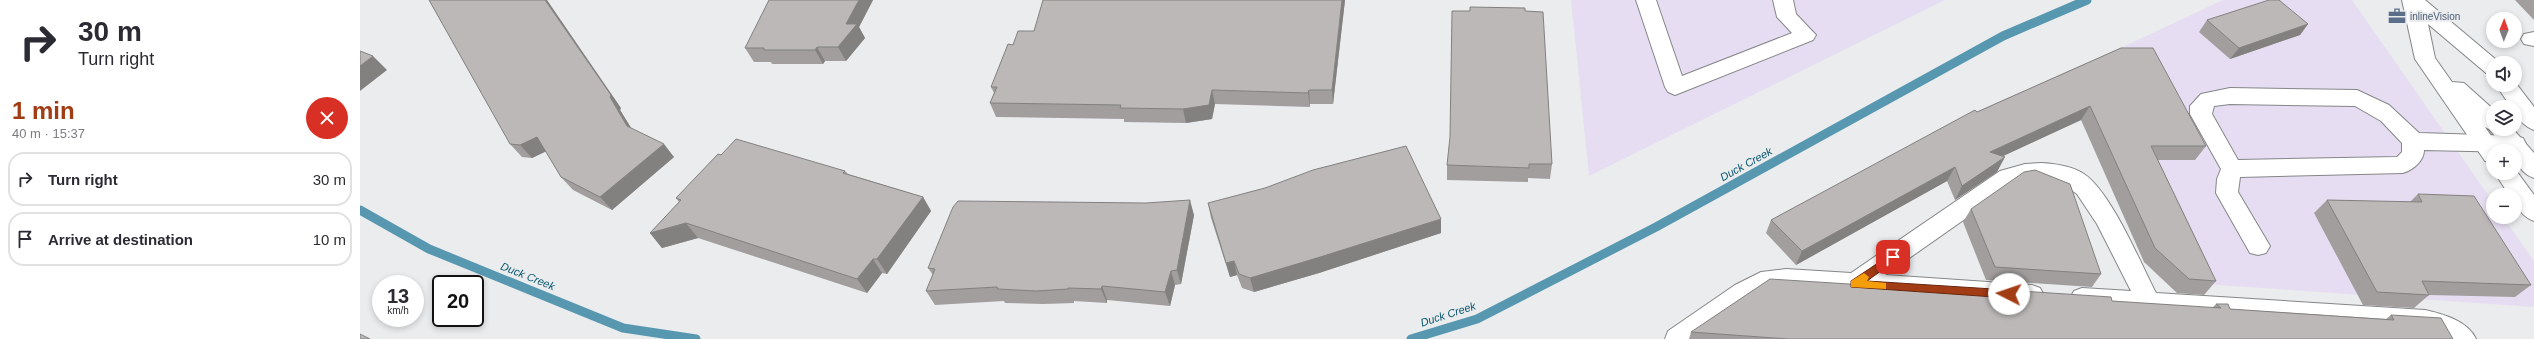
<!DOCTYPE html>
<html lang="en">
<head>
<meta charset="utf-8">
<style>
  body { margin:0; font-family:Helvetica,sans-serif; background:#f7f7f7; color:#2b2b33; height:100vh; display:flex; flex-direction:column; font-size:15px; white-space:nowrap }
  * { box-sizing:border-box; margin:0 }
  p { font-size:13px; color:#7c7c81 }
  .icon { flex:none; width:22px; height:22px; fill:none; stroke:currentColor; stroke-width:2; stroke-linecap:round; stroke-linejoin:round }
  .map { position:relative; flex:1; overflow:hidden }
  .panel { display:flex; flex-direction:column; background:#fff; width:360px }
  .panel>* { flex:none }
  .guide { background:#fff; color:#2b2b33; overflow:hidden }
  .needle { width:26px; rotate:1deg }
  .fabs { position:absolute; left:2126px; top:12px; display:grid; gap:8px }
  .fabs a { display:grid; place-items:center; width:36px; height:36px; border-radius:50%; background:#fff; box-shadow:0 2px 6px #0003; font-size:20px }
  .speed { position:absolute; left:12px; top:275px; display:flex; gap:8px; font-size:20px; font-weight:700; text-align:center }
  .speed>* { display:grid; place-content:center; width:52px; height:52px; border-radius:50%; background:#fff; box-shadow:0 2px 6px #0003; line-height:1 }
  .speed small { font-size:10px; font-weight:400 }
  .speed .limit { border:2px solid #111; border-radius:6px; background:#fff; color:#111 }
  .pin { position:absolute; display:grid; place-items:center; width:34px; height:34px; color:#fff; margin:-17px; border-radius:8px; box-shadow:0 2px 6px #0006 }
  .me { position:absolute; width:44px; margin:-22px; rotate:274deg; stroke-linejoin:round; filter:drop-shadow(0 0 3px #0008) }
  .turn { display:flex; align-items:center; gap:14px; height:84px; padding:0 12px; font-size:18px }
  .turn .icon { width:52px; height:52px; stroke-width:2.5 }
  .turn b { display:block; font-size:28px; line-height:34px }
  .round { display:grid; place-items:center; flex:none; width:42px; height:42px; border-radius:21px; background:#f7f7f7 }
  .overview { display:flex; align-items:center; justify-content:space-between; height:68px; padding:0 12px }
  h1 { font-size:24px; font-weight:800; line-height:30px; color:#a23c14 }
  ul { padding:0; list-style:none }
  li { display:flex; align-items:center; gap:12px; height:54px; margin:0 8px 6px; padding:0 4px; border:2px solid #e1e1e2; border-radius:16px }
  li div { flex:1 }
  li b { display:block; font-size:15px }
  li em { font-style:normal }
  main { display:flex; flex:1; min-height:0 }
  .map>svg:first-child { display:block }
  .commercial { fill:#e7ddf2 }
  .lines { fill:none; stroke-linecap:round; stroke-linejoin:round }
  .stream { stroke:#5797b0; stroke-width:9 }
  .minor-casing { stroke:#848688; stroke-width:2 }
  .major-casing { stroke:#848688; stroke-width:2 }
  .minor { fill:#fff; fill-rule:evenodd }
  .major { fill:#fff; fill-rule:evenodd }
  .wall { fill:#a19e9d }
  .shaded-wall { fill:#838180 }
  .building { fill:#bbb8b7; stroke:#838180 }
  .route { fill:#a23c14; stroke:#69270d }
  .slow { fill:#f59e0b }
  .labels { text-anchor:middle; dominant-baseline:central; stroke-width:4; stroke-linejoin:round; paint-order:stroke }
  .service-label { font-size:10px; fill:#4e5e75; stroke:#eaecee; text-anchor:start }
  .water-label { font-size:11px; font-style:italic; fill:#0a586f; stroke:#eaecee }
</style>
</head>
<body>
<main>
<section class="panel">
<div class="guide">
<div class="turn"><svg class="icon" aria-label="right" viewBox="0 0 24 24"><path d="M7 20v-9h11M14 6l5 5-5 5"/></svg><div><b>30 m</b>Turn right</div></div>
</div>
<div class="overview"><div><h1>1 min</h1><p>40 m · 15:37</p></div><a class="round" style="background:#d93025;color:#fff"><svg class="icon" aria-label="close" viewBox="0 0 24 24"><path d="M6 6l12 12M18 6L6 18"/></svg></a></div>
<ul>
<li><svg class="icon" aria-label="right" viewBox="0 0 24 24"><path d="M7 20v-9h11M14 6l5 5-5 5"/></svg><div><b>Turn right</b></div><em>30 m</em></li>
<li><svg class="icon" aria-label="arrive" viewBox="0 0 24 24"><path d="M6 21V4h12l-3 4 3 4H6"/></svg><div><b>Arrive at destination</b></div><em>10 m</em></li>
</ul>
</section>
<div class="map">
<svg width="2174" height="339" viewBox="0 0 2174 339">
  <rect width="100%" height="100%" fill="#eaecee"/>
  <g class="commercial">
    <path d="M1211,0H1585L1229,176Z"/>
    <path d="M1863,0H1992L2133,202V217H2143L2174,261V307L1844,284L1735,60Z"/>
  </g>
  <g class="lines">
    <g class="stream">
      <path d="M0,210L69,249L263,328L336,339"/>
      <path d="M1051,339L1117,319L1296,227L1643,36L1727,0"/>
    </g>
    <g class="minor-casing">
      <g id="minor">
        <path d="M1276,0H1296L1322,76L1432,33L1417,17L1413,0H1433L1436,14L1456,35L1453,40L1315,95L1308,92L1305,87Z"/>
        <path d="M2174,32V46L2164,44L2161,39L2164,34Z"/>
        <path d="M1870,88L1997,90L2029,105L2059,133L2155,136L2163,138L2166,144L2163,150L2155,152L2064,150C2064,161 2053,170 2043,173L1880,177L1878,192L1910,246L1906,253L1898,255L1890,253L1856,193L1857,179L1861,169L1830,114V106L1841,94ZM1870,104L1995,106L2021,121L2042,143V152L2037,157L1878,160L1852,114L1854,106Z"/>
        <path d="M1682,163C1696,164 1712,166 1724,174C1751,192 1780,262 1796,293L2065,310C2083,314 2108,321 2116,339H2084L2065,330L1722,308L1714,305L1710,298L1714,291L1722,288L1771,291L1737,224L1717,194L1700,182L1682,180L1655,184L1525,275L1672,285L1680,288L1684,295L1680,302L1672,305L1426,289L1405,291L1336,339H1305L1308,331L1375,285L1401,272L1426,269L1491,273L1640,171L1665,164Z"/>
      </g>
    </g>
    <g class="major-casing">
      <g id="major">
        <path d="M2042,0H2065L2140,63H2133V75L2126,73L2068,24L2075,58L2092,82L2104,83L2133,109V129H2153L2174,153V178C2162,174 2155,163 2155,151H2148L2129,129L2125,127L2142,151H2133V163L2125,161L2055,59Z"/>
        <path d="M2155,82L2174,107V130C2165,127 2155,117 2155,107H2151L2136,85H2155Z"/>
        <path d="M2155,169L2174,195V221C2163,217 2155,207 2155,195H2149L2135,173H2155Z"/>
      </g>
    </g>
    <use href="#minor" class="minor"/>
    <use href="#major" class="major"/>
  </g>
  <g class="wall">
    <path d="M409,0H513L499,27L505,38L486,61H465L463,64H412L411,62H394L385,48Z"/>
    <path d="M985,0L973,104H950V107L855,104L852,119L826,123L764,122V119L636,117L630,103L634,93L631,87L653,45L674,31Z"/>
    <path d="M2155,0H2174V20Z"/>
    <path d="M1165,11L1192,164L1190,179L1168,178V182L1087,180V165Z"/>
    <path d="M1847,20L1948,24L1940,35L1870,59L1839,32Z"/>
    <path d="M1761,48L1846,146L1835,160H1798L1856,281L1844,295L1817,293L1784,262L1721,120L1642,156L1637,172L1595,200L1587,181L1436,265L1406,233L1411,220L1617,112Z"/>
    <path d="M261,108L260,110L271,128L314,157L252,210L213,190L201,177L186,151L172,158L162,157L150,144Z"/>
    <path d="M485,171L488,174L563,197L571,211L527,274L522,273L507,293L338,238L302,248L290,233L319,202L316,198Z"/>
    <path d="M2058,194L2171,285L2155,297L2069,295L2054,308L2003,305L1954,213L1967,200L2050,202Z"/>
    <path d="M848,203L1081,233L959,273L894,292L882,288L877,275L870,277L851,218Z"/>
    <path d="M1611,209L1741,274L1732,287L1626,280L1603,222Z"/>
    <path d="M834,215L821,284L815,285L810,306L747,300V303L714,301V303L683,304L645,303L644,301L575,305L566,291L573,275L568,268Z"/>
    <path d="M1645,290L1752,301L1852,308L1856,304L1870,309L2026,319L2031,315L2093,339H1329L1331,332L1642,294Z"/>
  </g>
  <g class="shaded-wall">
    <path d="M185,0H187L261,108L260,110L278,139L267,126L250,97Z"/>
    <path d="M499,0H513L499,27L505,38L486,61L478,47L486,24Z"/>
    <path d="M982,0H985L973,104L972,90Z"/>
    <path d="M1948,24L1940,35L1870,59L1879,48Z"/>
    <path d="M457,47L465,61L463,64L455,50Z"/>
    <path d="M13,56L27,70L0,91V66Z"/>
    <path d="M852,90L855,104L852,119L826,123L823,109Z"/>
    <path d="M949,90L950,104V107L948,93Z"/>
    <path d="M1730,106L1721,120L1622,166L1630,152Z"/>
    <path d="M177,137L189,150L172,158L160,145Z"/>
    <path d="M304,144L314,157L252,210L240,197Z"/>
    <path d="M1645,157L1637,172L1595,200L1602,186Z"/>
    <path d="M1595,167L1587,181L1436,265L1442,251Z"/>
    <path d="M563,197L571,211L527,274L517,259Z"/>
    <path d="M830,200L834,215L821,284L817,270Z"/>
    <path d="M1081,219V233L959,273L894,292L890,278Z"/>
    <path d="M326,223L338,238L302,248L290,233Z"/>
    <path d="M513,259L522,273L507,293L497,279Z"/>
    <path d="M874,261L877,275L870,277L866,263Z"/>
    <path d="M811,271L815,285L810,306L805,292Z"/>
    <path d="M742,286L747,300V303L741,289Z"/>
  </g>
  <g class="building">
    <path d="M69,0H185L251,95L250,97L267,126L304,144L240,197L201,177L177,137L160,145L150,144Z"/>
    <path d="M409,0H499L486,24H497L478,47H457L455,50H404V48H385Z"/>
    <path d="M683,0H982L972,90H949L948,93L852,90L849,105L823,109L760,108L761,105L630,103L637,87H631L648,44L653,45L658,31H674Z"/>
    <path d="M1909,0H1919L1948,24L1879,48L1847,20Z"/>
    <path d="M1110,7L1165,8V11L1183,12L1192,164H1169V168L1087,165L1090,137L1092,11H1110Z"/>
    <path d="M1761,48H1793L1846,146H1791L1856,281L1829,279L1795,248L1730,106L1630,152L1645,157L1602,186L1595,167L1442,251L1411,220L1615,110L1617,112Z"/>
    <path d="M0,51L13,56L0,66Z"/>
    <path d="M376,139L485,171L483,173L563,197L517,259H513L497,279L326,223L290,233L321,200L316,198L358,154L361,155Z"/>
    <path d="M1046,146L1081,219L957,258L890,278L879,274L874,261L866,263L848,203L905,188L953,170Z"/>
    <path d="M1675,170L1710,184L1741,274L1635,267L1611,209L1664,172Z"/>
    <path d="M2058,194L2114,196L2171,285L2062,281L2069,295L2017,292L1967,200L2062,202Z"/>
    <path d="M830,200L817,270L811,271L805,292L742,286L741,289L708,288V289L676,291L638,289L637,287L566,291L575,269L568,268L593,207L598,201L786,203Z"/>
    <path d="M1410,279L1647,294L1645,290L1751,297L1752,301L1861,308L1856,304H1868L1870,309L2034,320L2031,315L2081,318L2093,339H1428L1331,332Z"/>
    <path d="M0,334L10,339H0Z"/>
  </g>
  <path class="route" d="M1533,253L1536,254V260L1507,281L1649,290L1654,294L1649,298L1491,287V281Z"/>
  <path class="slow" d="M1504,273L1509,277L1507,281L1526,283V289L1491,287V281Z"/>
  <defs>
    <g id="office-bare" transform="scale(1.38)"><path d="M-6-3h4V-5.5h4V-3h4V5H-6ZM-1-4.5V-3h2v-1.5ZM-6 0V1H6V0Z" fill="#5c6f8a" stroke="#eaecee" stroke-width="2.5" paint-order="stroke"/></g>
  </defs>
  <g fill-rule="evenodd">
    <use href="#office-bare" x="2037" y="16"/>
  </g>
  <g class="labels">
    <g class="service-label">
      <text x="2050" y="16">inlineVision</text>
    </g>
    <g class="water-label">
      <text transform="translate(1386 164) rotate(-29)">Duck Creek</text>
      <text transform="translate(168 276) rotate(22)">Duck Creek</text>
      <text transform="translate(1088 314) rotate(-18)">Duck Creek</text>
    </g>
  </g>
</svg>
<div class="fabs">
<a><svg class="needle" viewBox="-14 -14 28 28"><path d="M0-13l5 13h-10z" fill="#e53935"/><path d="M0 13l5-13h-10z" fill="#7c7c81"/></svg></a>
<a><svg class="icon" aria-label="sound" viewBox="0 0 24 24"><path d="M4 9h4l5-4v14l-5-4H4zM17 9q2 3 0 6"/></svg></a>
<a><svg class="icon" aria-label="layers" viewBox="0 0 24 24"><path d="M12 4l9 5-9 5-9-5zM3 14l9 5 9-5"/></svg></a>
<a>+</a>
<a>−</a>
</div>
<div class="speed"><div>13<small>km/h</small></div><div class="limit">20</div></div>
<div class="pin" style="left:1533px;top:257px;background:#d93025"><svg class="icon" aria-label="arrive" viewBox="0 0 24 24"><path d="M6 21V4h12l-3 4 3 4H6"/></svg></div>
<svg class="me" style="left:1649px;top:294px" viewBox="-20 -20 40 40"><circle r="19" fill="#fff"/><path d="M0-13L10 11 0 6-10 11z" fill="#a23c14"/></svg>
</div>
</main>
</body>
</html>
